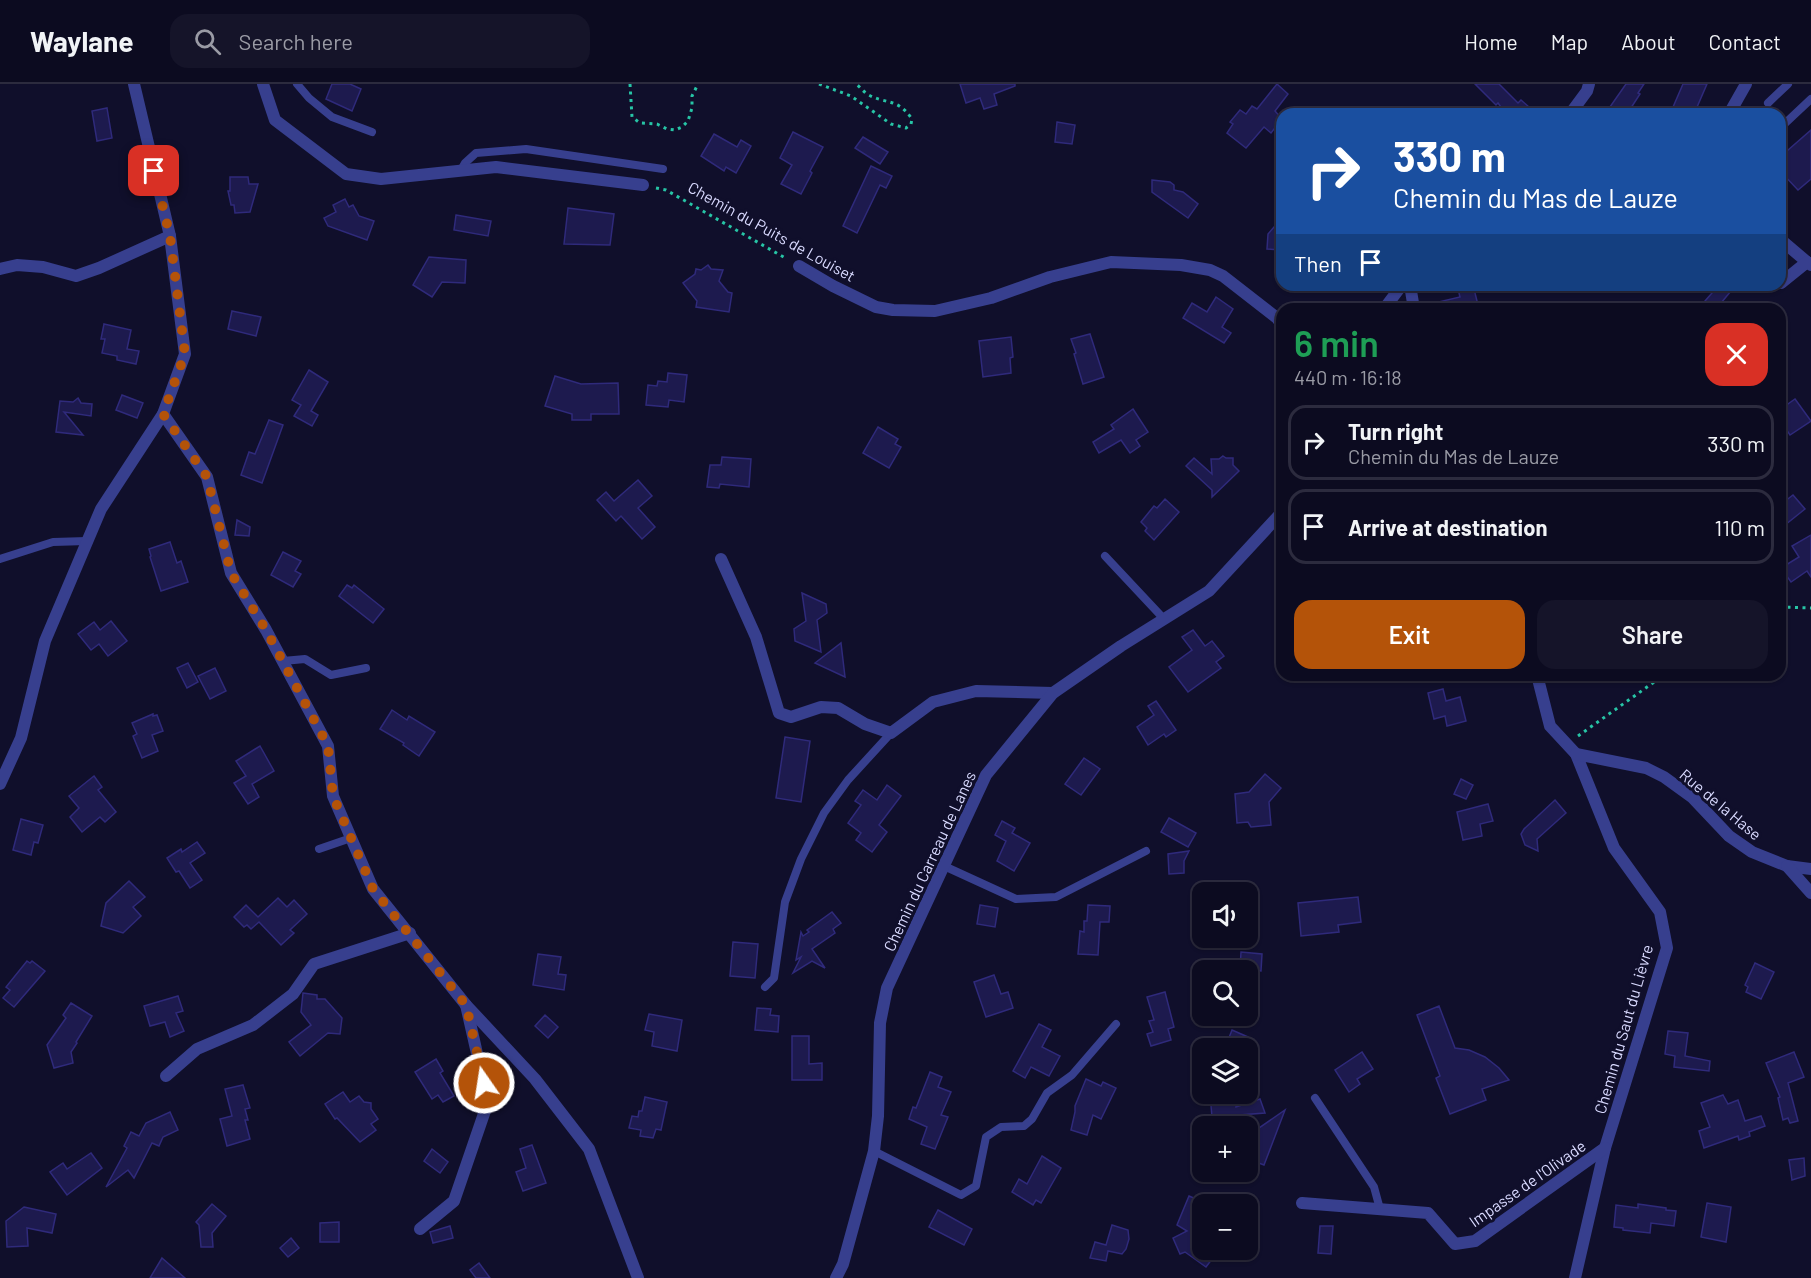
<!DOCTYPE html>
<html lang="en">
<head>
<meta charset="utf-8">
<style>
  body { margin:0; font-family:Barlow,sans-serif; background:#151429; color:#f1f3f6; height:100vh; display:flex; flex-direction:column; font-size:22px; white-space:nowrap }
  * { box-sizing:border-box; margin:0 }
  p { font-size:20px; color:#9a9ba5 }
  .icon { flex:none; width:33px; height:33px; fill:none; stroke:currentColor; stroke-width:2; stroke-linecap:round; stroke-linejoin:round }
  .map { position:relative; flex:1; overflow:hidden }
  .details { position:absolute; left:1276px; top:219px; width:510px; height:378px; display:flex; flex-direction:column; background:#0c0b20; border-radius:18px; box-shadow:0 2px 4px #0004,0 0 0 2px #2c2b3e }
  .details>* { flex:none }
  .guide { position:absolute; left:1276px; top:24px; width:510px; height:183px; border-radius:18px; box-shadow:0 2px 4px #0004,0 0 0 2px #2c2b3e; background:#1a4fa0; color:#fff; overflow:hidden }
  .fabs { position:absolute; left:1192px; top:798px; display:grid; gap:12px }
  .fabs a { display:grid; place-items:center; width:66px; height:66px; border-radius:12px; background:#0c0b20; box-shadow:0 2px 4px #0004,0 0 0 2px #2c2b3e; font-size:30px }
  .pin { position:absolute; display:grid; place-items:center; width:51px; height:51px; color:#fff; margin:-26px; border-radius:12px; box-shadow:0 3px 9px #0006 }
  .me { position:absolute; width:66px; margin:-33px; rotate:347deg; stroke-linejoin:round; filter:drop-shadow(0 0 4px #0008) }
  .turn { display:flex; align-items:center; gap:21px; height:126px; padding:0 18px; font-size:27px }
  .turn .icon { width:78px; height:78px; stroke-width:2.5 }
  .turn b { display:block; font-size:42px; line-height:51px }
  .then { display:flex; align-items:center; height:57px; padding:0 18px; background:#0003; gap:12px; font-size:22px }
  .round { display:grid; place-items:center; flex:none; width:63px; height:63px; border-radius:18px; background:#151429 }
  .summary { display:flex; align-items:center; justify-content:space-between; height:102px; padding:0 18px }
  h1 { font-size:36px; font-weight:600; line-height:45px; color:#1e9e55 }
  .cta { display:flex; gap:12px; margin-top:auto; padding:12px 18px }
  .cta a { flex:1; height:69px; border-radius:18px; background:#b45309; color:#fff; font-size:24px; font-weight:600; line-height:69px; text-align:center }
  .cta a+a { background:#151429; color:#f1f3f6 }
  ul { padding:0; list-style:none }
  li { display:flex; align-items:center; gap:18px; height:75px; margin:0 12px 9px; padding:0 6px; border:3px solid #2c2b3e; border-radius:18px }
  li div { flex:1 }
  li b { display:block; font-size:22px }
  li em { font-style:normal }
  header { display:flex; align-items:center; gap:36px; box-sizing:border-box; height:84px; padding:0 30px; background:#0c0b20; border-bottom:2px solid #2c2b3e }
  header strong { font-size:28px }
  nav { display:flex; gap:33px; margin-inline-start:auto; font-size:21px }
  .search { width:420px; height:54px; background:#151429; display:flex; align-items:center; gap:15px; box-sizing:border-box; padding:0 21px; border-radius:18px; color:#9a9ba5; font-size:22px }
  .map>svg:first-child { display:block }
  .building { fill:#1d1a4e; stroke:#2f2a7b; stroke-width:1.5 }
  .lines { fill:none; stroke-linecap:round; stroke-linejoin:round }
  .path { stroke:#27c5a6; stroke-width:3; stroke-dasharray:3 4.5; stroke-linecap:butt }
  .lane { stroke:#373f8e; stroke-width:8 }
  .street { stroke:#373f8e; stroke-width:12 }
  .route { stroke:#b45309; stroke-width:10; stroke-dasharray:0 18 }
  .labels { text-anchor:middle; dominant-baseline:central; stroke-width:6; stroke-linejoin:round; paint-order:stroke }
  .street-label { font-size:16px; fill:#d9daff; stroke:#100f2b }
</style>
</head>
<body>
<header>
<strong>Waylane</strong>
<div class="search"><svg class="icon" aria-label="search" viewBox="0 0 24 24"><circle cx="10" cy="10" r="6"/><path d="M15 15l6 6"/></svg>Search here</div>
<nav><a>Home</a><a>Map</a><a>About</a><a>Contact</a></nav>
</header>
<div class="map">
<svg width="1811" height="1194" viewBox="0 0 1811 1194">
  <rect width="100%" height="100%" fill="#100f2b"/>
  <g class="building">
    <path d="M332,0H350L361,5L352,27L326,15Z"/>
    <path d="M960,0H1015V2L994,10L997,21L984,25L980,14L966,19Z"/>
    <path d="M1277,0L1288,10L1275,27L1282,35L1271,49L1264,43L1246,64L1227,49L1233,40L1230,38L1240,26L1246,30L1252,22L1257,25Z"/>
    <path d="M1475,0H1499L1518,19L1521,16L1537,30H1506L1498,19L1496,21Z"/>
    <path d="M1626,0H1644L1638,9L1640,10L1627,30H1605Z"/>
    <path d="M1683,0H1707L1694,30H1670Z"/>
    <path d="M107,24L112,54L97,57L92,27Z"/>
    <path d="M1057,38L1075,41L1072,60L1055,58Z"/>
    <path d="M1811,46V95L1798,106L1780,87V73Z"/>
    <path d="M793,48L823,63L810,87L812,89L801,110L781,100L792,81L780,74Z"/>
    <path d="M714,50L737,63L741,56L751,62L736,89L726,83L724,87L701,72Z"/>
    <path d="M863,53L888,68L880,80L855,64Z"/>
    <path d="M871,82L892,92L886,104L880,101L857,149L843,142Z"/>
    <path d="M230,93H248L249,100H258L250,128L235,129L234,121H231L228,107H230Z"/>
    <path d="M1152,96L1170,98L1174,101V106L1183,108L1198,120L1188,134L1152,108Z"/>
    <path d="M345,115L349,123L353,121L359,132L374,137L367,156L328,142L324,134L336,128L333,121Z"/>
    <path d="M568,124L614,130L610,161L564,160Z"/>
    <path d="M456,131L491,137L488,152L454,146Z"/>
    <path d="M1282,134V166L1267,165L1268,150Z"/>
    <path d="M429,173L466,176L465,199L442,198L432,213L413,201Z"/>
    <path d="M708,181L711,185L723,186L719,197L728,208L732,209L729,228L696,223L697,217L683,199L695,190L696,185L701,186Z"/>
    <path d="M1457,201H1473L1479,225H1431L1430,220L1460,213Z"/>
    <path d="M1719,201H1736L1716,225H1698Z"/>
    <path d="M1216,213L1233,225L1222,243L1231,249L1224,259L1183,234L1192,219L1207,228Z"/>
    <path d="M232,227L261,233L256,252L228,245Z"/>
    <path d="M104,240L131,246L127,265L139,267L136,280L117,276V272L102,269L105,255H101Z"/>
    <path d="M1090,250L1104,293L1083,300L1074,270L1076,269L1071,255Z"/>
    <path d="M1011,253L1013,273L1010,274L1011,289L983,293L979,257Z"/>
    <path d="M309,286L328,298L311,327L318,331L312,342L294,332L301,321L292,316Z"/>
    <path d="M668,289L687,291L684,318L669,316L668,323L646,321L648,301L657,302L658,297L667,298Z"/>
    <path d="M555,292L581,300L618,299L619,330H591V336H572V330L545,322Z"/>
    <path d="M122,311L143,319L137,334L116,326Z"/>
    <path d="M78,314L81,319L92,320L91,332L64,328L83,351L56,348L60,317L73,318Z"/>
    <path d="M1795,315L1811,337L1790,351L1780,336L1786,332L1781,325Z"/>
    <path d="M1133,325L1148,348L1136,356L1140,362L1130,369L1121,356L1099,369L1093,358L1114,345L1111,341Z"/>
    <path d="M269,336L283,341L262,399L241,391L249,368L255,370Z"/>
    <path d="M878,343L898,355L895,360L901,363L889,384L863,369Z"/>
    <path d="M1223,372L1226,374H1233V381L1239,387L1212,413V406L1186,382L1194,374L1212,390L1211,375H1219Z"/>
    <path d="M722,373L751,375L749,403L720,400L719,404L707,403L710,381H721Z"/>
    <path d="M638,396L652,412L638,424L655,443L642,455L621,432L616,437L597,416L606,408L614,417Z"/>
    <path d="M1793,411L1805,425L1780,445V421Z"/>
    <path d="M1165,415L1179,428L1154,456L1145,447L1147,444L1141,438L1154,422L1157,424Z"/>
    <path d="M237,436L250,443L249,452L235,451Z"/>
    <path d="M1811,451V493L1807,487L1791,498L1781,484L1799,473L1792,462Z"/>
    <path d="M170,458L177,479L181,477L188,498L161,507L150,473L151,472L149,465Z"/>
    <path d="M283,468L301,477L295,487L301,490L293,503L271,491Z"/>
    <path d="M347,501L352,504L354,501L384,525L373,539L339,512Z"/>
    <path d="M802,509L826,520L827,529L817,536L821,568L795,557L794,545L806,537Z"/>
    <path d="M111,537L127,557L108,572L99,560L91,566L78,550L94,538L100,546Z"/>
    <path d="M1193,546L1205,562L1212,557L1224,572L1216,578L1221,584L1188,608L1169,583L1192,566L1182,553Z"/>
    <path d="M841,559L845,593L815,579Z"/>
    <path d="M188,579L198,598L187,604L177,584Z"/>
    <path d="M215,584L226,607L210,615L198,592Z"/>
    <path d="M1443,605L1446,617L1460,613L1466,637L1447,642L1445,632L1434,635L1428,609Z"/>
    <path d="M1156,617L1176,646L1166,653L1164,650L1148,661L1137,643L1154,631L1148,622Z"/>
    <path d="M392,626L407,636L409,632L435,648L419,672L403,661L404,659L380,645Z"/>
    <path d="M153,630V632L157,631L163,647L152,651L158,667L142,674L133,652L137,650L132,639Z"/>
    <path d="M785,653L810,657L801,718L776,714Z"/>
    <path d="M260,662L274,687L252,700L259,713L248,720L234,699L246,692L236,677Z"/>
    <path d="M1084,674L1100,685L1081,711L1065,700Z"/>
    <path d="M1265,690L1281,704L1269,718L1271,741L1251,743L1248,738L1237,739L1235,710L1249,708Z"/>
    <path d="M94,692L102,703L98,706L116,728L105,738L100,733L82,748L70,733L79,724L69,712Z"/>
    <path d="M1461,695L1473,701L1466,715L1454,710Z"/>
    <path d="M887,701L901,712L879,741L887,748L872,768L856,756L861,749L848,739L861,721L855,717L863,706L877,716Z"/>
    <path d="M1555,716L1566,729L1537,755L1538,767L1525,761L1521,750L1524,745Z"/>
    <path d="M1488,720L1493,737L1480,740L1482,752L1463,756L1457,728Z"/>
    <path d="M1169,734L1196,749L1188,763L1161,748Z"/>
    <path d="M21,735L43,741L38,759L34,758L31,771L13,766Z"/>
    <path d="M1002,737L1015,744L1012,749L1030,759L1014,787L997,777L1006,757L995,751Z"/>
    <path d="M197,758L205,769L190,779L202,796L190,804L179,787L176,788L167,774L181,765L182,768Z"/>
    <path d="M1189,767L1184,777V789L1169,790L1168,770Z"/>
    <path d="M129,797L145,813L133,823L141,832L123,849L101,842L106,819Z"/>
    <path d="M1358,813L1361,838L1338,841L1339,848L1301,852L1298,819Z"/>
    <path d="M278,814L287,823L294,816L307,830L290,846L294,849L281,861L259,838L251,845L247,841L244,843L234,833L246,821L258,833Z"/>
    <path d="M980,821L998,824L995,843L977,840Z"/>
    <path d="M1088,821L1110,822L1109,838H1100L1098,871L1078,870L1080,847L1084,848V837H1087Z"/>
    <path d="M832,828L841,839L833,845L835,849L812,865L825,884L812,877L793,889L801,873L796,876L801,848L803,852L809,848L807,846Z"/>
    <path d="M733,858L758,860L755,894L730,892Z"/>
    <path d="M1241,868L1262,870L1261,887L1240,885Z"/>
    <path d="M538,870L561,873L558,890L566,891L564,906L533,901Z"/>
    <path d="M27,877L30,879L32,877L45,887L14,923L3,914L10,906L6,903Z"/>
    <path d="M1755,879L1774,888L1761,915L1746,908L1748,903L1745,901Z"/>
    <path d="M994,891L1001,910L1008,908L1013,924L986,933L974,898Z"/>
    <path d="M1165,908L1174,943L1168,945L1171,956L1151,962L1147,950L1153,948L1149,937L1154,936L1147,913Z"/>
    <path d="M303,909L317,911V915H325L342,934L340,950L328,949L300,972L289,958L311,941L301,928Z"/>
    <path d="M178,912L183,927L176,929L184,947L170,953L165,938L150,942L144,922Z"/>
    <path d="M71,919L92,932L76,958L77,959L71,968L73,979L54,984L47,961L66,934L63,931Z"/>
    <path d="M1439,922L1455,964L1469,966L1485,973L1499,984L1509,996L1482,1005L1486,1016L1450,1030L1436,994L1440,992L1417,931Z"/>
    <path d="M757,924L771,925L770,931L779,932L778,948L755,946Z"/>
    <path d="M649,930L682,936L677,967L652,962L654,948L645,946Z"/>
    <path d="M545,931L558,943L548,954L535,942Z"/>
    <path d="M1039,940L1051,946L1042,963L1060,972L1049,992L1031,983L1025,994L1013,987Z"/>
    <path d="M1232,946L1248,953L1243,964H1225Z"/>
    <path d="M1668,947L1688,949L1685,972L1710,977L1709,987L1674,983L1675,972L1665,970Z"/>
    <path d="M792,952H809V980L822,979V996H792Z"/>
    <path d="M1362,968L1373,985L1357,995L1360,1000L1349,1008L1335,986Z"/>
    <path d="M1794,968L1804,993L1788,999L1798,1037L1790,1039L1788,1034L1783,1036L1778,1014L1780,1013L1766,979Z"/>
    <path d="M436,975L443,987L440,989L454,1012L443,1018L438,1011L432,1015L415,988Z"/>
    <path d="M930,988L942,993L938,1003L951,1008L941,1031L948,1033L935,1065L921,1060L927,1043L909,1035L913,1023L916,1024Z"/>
    <path d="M1086,995L1101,1002L1103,998L1116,1004L1101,1035L1093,1031L1087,1051L1071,1046L1075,1028V1022Z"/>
    <path d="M243,1001L250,1024L245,1025L248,1036H245L250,1055L227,1062L220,1035L232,1032L225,1005Z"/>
    <path d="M343,1008L350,1018L359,1012L364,1018L371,1019V1025L378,1035L371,1040L376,1046L360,1058L337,1034L335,1035L325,1020Z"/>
    <path d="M1210,1010H1235L1236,1023L1260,1015L1265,1029L1212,1033Z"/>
    <path d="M1723,1011L1728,1020L1738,1016L1745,1037L1761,1032L1765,1042L1749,1048L1750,1052L1739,1056L1738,1052L1704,1064L1699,1047L1710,1043L1701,1019Z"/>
    <path d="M645,1013L667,1018L661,1046L656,1045L653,1054L640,1052L641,1046L629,1044L632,1032L638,1033L639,1027H642Z"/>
    <path d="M1285,1026L1264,1081L1248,1075L1249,1051Z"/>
    <path d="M170,1028L178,1046L163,1053L159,1062L152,1059L134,1094L128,1086L106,1103L127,1064L124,1062L131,1048L139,1052L146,1039Z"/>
    <path d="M532,1061L546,1099L523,1107L516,1088L526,1084L520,1065Z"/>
    <path d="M432,1065L448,1078L440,1089L424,1077Z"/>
    <path d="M91,1069L102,1084L67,1111L50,1088L63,1079L67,1085Z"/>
    <path d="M1042,1072L1061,1084L1041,1119L1036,1116L1033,1121L1012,1108L1019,1095L1027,1100Z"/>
    <path d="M1804,1074L1805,1092L1792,1096L1789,1076Z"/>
    <path d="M1189,1112L1203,1118V1132L1198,1142L1203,1154V1166H1219L1206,1183L1185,1168L1180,1170L1173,1154L1187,1147L1177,1141Z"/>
    <path d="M1707,1119L1731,1123L1726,1158L1701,1153Z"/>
    <path d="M212,1120L226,1132L212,1149L213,1163H201L199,1141L196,1138Z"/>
    <path d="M1638,1120L1666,1124V1126L1676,1127L1674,1142L1651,1139L1650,1149L1623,1146V1144L1614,1143L1616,1121L1638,1124Z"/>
    <path d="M24,1123L56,1130L52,1149L27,1144L28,1162L7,1163L6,1137Z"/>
    <path d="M938,1126L972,1145L964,1161L929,1143Z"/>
    <path d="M339,1138V1158H320V1139Z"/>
    <path d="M1112,1141L1128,1146L1129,1155L1126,1165L1122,1170L1108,1167L1106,1177L1090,1174L1095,1158L1106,1161Z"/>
    <path d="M450,1142L453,1154L433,1159L430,1148Z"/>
    <path d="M1320,1142H1333L1331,1170L1318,1169Z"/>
    <path d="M291,1154L299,1164L288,1173L280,1164Z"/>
    <path d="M162,1174L185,1194H150Z"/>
    <path d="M479,1179L490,1194H476L470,1186Z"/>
  </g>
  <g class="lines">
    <g class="path">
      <path d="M630,0L632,33L640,39L657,40L667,45L675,46L682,43L688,37L692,24V12L698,0"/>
      <path d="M819,0L851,12L891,40L906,44L911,40L912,35C897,13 886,21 867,10C863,7 860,3 856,0"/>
      <path d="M656,104L666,106L787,175"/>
      <path d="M1780,523L1811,524"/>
      <path d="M1578,652L1664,591"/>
    </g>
    <g class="lane">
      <path d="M297,0L309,14L332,33L372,48"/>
      <path d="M1768,19L1788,0"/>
      <path d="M1780,44L1811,15"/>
      <path d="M461,86L465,79L476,69L526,65L663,85"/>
      <path d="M1105,472L1164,535"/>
      <path d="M0,475L53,458L87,457"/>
      <path d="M283,577L305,575L331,591L366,584"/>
      <path d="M319,765L351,754"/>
      <path d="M944,782L1016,815L1056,813L1146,767"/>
      <path d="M765,903L774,894L785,818L801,775L824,729L848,696L891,649"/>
      <path d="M1315,1014L1374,1103L1380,1125"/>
      <path d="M874,1067L961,1111L976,1102L986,1053L1001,1043L1024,1042L1032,1035L1047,1009L1072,991L1116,940"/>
    </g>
    <g class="street">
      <path d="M263,0L275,36L346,90L381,95L496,83L643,101"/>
      <path d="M1570,30L1587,7L1589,0"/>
      <path d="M1729,30L1746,0"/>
      <path d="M1780,155L1807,178"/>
      <path d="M799,182L833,202L876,223L893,226L935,227L991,214L1050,193L1111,178L1181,181L1210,186L1223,192L1277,234L1282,241"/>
      <path d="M0,185L17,181L43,183L76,192L99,184L170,152"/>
      <path d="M1781,199L1807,178L1811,181"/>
      <path d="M1410,201L1414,225"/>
      <path d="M1384,225L1402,201"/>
      <path d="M163,330L207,393L231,489L266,546L328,662L333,712L373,805L466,921L535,995L589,1065L638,1194"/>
      <path d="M721,475L756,553L779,629L791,633L821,623L838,624L865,640L891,649L933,618L976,607L1053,609"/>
      <path d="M1537,591L1550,642L1576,670L1614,764L1660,828L1667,864L1605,1064L1575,1194"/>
      <path d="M1576,670L1646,684L1664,693L1693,714L1729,752L1752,768L1787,782L1811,785"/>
      <path d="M0,700L21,654L45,557L101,425L163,330L185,270L170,152L134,0"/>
      <path d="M1787,782L1811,809"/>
      <path d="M166,992L197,965L253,941L293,910L314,880L410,849"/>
      <path d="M1302,1119L1428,1129L1455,1160L1475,1157L1605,1064"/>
      <path d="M420,1145L454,1117L488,1018L466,921"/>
      <path d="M836,1194L843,1180L874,1067L878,1032L880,939L887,904L986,691L1053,609L1121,562L1209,507L1282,428"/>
    </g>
  </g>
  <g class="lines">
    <path class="route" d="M154,87L170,152L185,270L163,330L207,393L231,489L266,546L328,662L333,712L373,805L466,921L484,999"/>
  </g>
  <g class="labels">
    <g class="street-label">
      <text transform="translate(772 147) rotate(29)">Chemin du Puits de Louiset</text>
      <text transform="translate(1721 720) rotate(40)">Rue de la Hase</text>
      <text transform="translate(929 777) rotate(-65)">Chemin du Carreau de Lanes</text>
      <text transform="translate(1623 945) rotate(-74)">Chemin du Saut du Lièvre</text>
      <text transform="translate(1527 1099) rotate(-35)">Impasse de l'Olivade</text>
    </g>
  </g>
</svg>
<div class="fabs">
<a><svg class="icon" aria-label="sound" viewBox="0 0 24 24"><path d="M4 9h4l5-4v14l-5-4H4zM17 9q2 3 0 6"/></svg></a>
<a><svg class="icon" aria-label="search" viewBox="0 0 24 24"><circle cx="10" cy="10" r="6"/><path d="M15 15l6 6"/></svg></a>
<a><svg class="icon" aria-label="layers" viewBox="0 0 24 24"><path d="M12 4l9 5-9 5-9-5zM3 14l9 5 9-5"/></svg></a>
<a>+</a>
<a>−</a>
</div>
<div class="pin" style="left:154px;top:87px;background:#d93025"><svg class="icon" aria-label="arrive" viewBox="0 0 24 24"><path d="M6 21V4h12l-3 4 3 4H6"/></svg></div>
<svg class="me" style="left:484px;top:999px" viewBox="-20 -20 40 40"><circle r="17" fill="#b45309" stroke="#fff" stroke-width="3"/><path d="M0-11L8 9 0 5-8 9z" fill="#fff"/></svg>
<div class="guide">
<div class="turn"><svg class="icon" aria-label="right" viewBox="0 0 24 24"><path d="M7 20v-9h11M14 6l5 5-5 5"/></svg><div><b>330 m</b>Chemin du Mas de Lauze</div></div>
<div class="then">Then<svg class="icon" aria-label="arrive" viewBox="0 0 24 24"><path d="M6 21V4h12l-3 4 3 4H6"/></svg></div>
</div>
<section class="details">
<div class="summary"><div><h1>6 min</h1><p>440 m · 16:18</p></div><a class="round" style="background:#d93025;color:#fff"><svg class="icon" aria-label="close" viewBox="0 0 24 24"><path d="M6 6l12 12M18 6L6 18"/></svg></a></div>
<ul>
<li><svg class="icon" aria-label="right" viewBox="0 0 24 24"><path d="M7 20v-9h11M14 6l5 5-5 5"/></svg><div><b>Turn right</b><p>Chemin du Mas de Lauze</p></div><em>330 m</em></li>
<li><svg class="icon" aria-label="arrive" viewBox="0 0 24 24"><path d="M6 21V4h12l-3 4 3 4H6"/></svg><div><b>Arrive at destination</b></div><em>110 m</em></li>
</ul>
<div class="cta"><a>Exit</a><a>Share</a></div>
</section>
</div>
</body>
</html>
